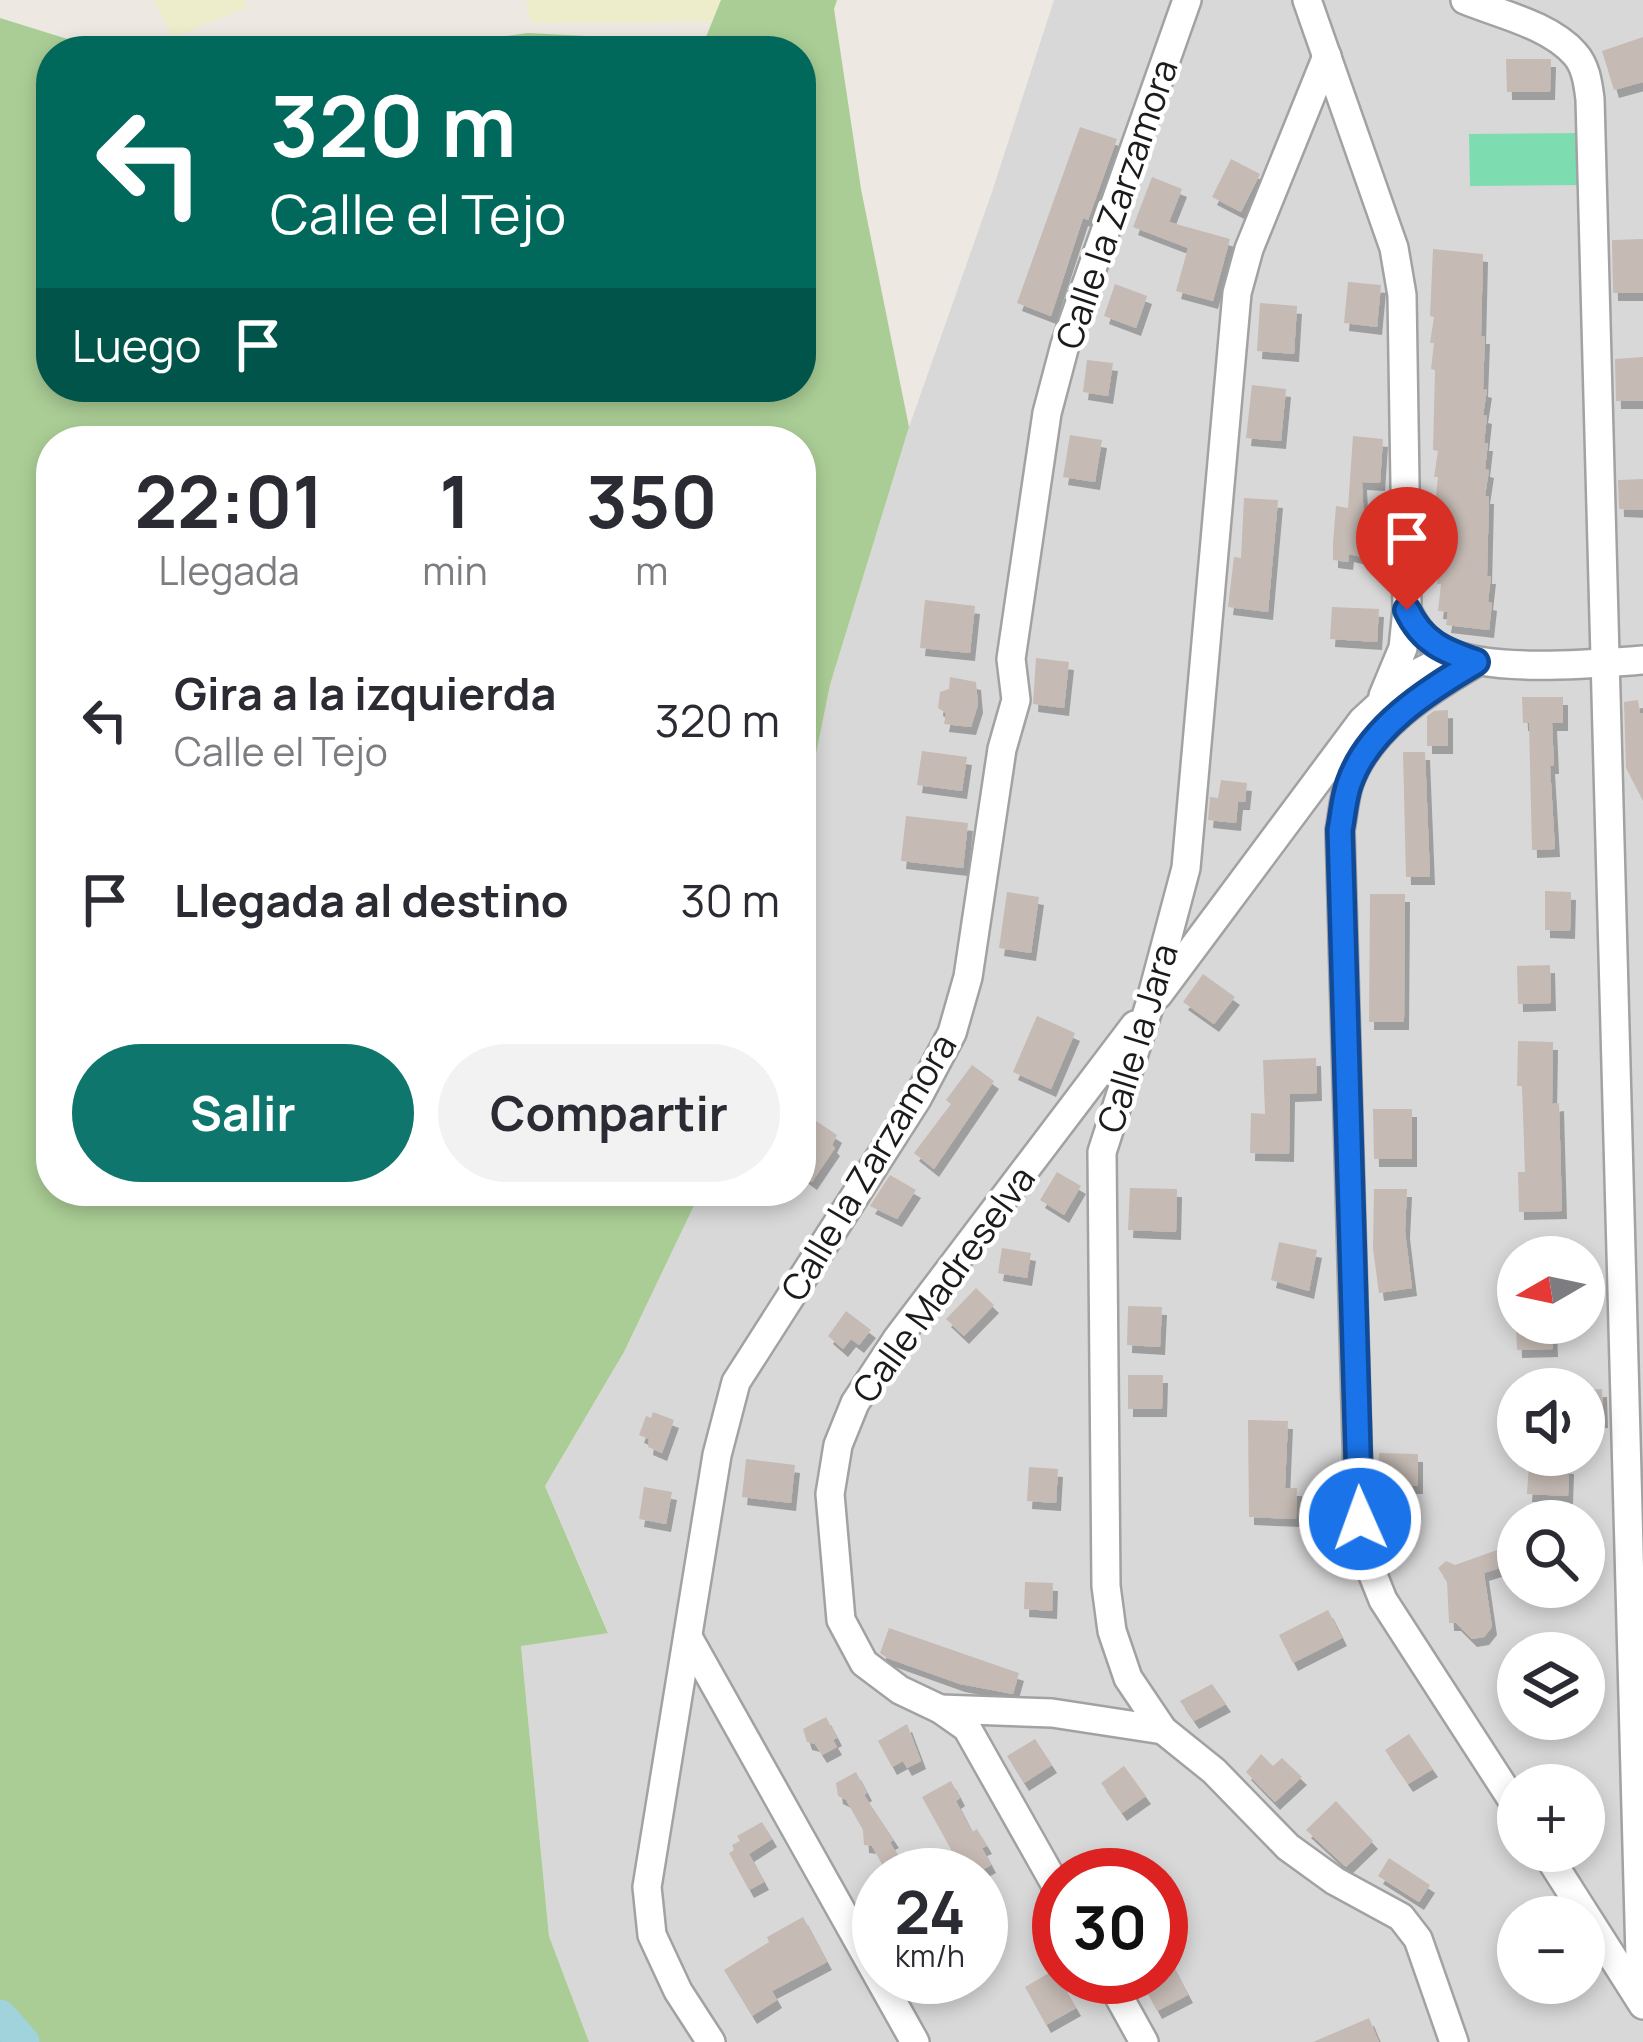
<!DOCTYPE html>
<html lang="es">
<head>
<meta charset="utf-8">
<style>
  body { margin:0; font-family:Manrope,sans-serif; background:#f2f2f3; color:#2b2b33; height:100vh; display:flex; flex-direction:column; font-size:45px; white-space:nowrap }
  * { box-sizing:border-box; margin:0 }
  p { font-size:39px; color:#7c7c81 }
  .icon { flex:none; width:66px; height:66px; fill:none; stroke:currentColor; stroke-width:2; stroke-linecap:round; stroke-linejoin:round }
  .map { position:relative; flex:1; overflow:hidden }
  .details { position:absolute; left:36px; top:426px; width:780px; height:780px; display:flex; flex-direction:column; background:#fff; border-radius:48px; box-shadow:0 6px 18px #0003 }
  .details>* { flex:none }
  .hud { position:absolute; left:36px; top:36px; width:780px; height:366px; border-radius:48px; box-shadow:0 6px 18px #0003; background:#00695c; color:#fff; overflow:hidden }
  .needle { width:78px; rotate:261deg }
  .fabs { position:absolute; left:1497px; top:1236px; display:grid; gap:24px }
  .fabs a { display:grid; place-items:center; width:108px; height:108px; border-radius:50%; background:#fff; box-shadow:0 6px 18px #0003; font-size:60px }
  .speed { position:absolute; left:852px; top:1848px; display:flex; gap:24px; font-size:60px; font-weight:700; text-align:center }
  .speed>* { display:grid; place-content:center; width:156px; height:156px; border-radius:50%; background:#fff; box-shadow:0 6px 18px #0003; line-height:1 }
  .speed small { font-size:30px; font-weight:400 }
  .speed .limit { border:18px solid #d22; background:#fff; color:#111 }
  .pin { position:absolute; display:grid; place-items:center; width:102px; height:102px; color:#fff; margin:-123px -51px; border-radius:50% 50% 50% 0; rotate:-45deg; box-shadow:0 0 12px #0007 }
  .pin .icon { rotate:45deg }
  .me { position:absolute; width:132px; margin:-66px; rotate:358deg; stroke-linejoin:round; filter:drop-shadow(0 0 9px #0008) }
  .turn { display:flex; align-items:center; gap:42px; height:252px; padding:0 36px; font-size:54px }
  .turn .icon { width:156px; height:156px; stroke-width:2.5 }
  .turn b { display:block; font-size:84px; line-height:102px }
  .then { display:flex; align-items:center; height:114px; padding:0 36px; background:#0003; gap:24px; font-size:45px }
  .eta { display:flex; justify-content:space-evenly; align-items:center; height:204px; text-align:center }
  .eta b { font-size:72px; font-weight:700; line-height:84px }
  .action { display:flex; gap:24px; margin-top:auto; padding:24px 36px }
  .action a { flex:1; height:138px; border-radius:72px; background:#0f766e; color:#fff; font-size:48px; font-weight:700; line-height:138px; text-align:center }
  .action a+a { background:#f2f2f3; color:#2b2b33 }
  ul { padding:0; list-style:none }
  li { display:flex; align-items:center; gap:36px; height:180px; padding:0 36px }
  li div { flex:1 }
  li b { display:block; font-size:45px }
  li em { font-style:normal }
  .map>svg:first-child { display:block }
  .residential { fill:#d9d8d8; fill-rule:evenodd }
  .farmland { fill:#edeccb }
  .forest { fill:#aacd95 }
  .pitch { fill:#7dddb0 }
  .lines { fill:none; stroke-linecap:round; stroke-linejoin:round }
  .river { stroke:#a0d3db; stroke-width:33 }
  .building { fill:#c5bab4; filter:url(#shadow) }
  .minor-casing { stroke:#a2a2a2; stroke-width:32 }
  .minor { stroke:#fff; stroke-width:27 }
  .route-casing { stroke:#114b97; stroke-width:30 }
  .route { stroke:#1a73e8; stroke-width:21 }
  .labels { text-anchor:middle; dominant-baseline:central; stroke-width:9; stroke-linejoin:round; paint-order:stroke }
  .street-label { font-size:36px; fill:#1b1b1b; stroke:#fff }
</style>
</head>
<body>
<div class="map">
<svg width="1643" height="2042" viewBox="0 0 1643 2042">
  <defs>
    <filter id="shadow"><feDropShadow dx="5" dy="8" stdDeviation="0" flood-color="#0004"/></filter>
  </defs>
  <rect width="100%" height="100%" fill="#ede8e1"/>
  <path class="residential" d="M1054,0H1643V2042H589L549,1936L521,1645L608,1632L545,1486L624,1352L701,1191H801V1017L811,1000L802,824L830,685L909,427L992,192ZM1518,1257H1584V1323H1518ZM1518,1389H1584V1455H1518ZM1518,1521H1584V1587H1518ZM1518,1653H1584V1719H1518ZM1518,1785H1584V1851H1518ZM879,1875H981V1977H879ZM1059,1875H1161V1977H1059ZM1518,1917H1584V1983H1518Z"/>
  <g class="farmland">
    <path d="M154,0H245L248,7L172,38Z"/>
    <path d="M526,0H721L711,22L531,23Z"/>
  </g>
  <path class="forest" d="M721,0H837L834,9L861,189L909,427L830,685L802,823L811,1000L801,1017V441H51V1191H701L624,1352L545,1486L608,1633L521,1646L549,1936L589,2042H0V18L106,51H51V387H801V51H396L528,33L704,42Z"/>
  <path class="pitch" d="M1580,133L1581,185L1470,186L1469,134Z"/>
  <g class="lines">
    <path class="river" d="M0,2016L23,2042"/>
  </g>
  <g class="building">
    <path d="M1643,37V82L1614,90L1602,51Z"/>
    <path d="M1506,59H1551L1550,92H1507Z"/>
    <path d="M1080,127L1117,139L1088,220L1083,218L1051,316L1017,303Z"/>
    <path d="M1231,159L1260,174L1241,212L1212,197Z"/>
    <path d="M1152,177L1182,189L1169,222L1230,239L1213,301L1176,291L1188,248L1133,227Z"/>
    <path d="M1643,239V293H1613L1612,240Z"/>
    <path d="M1433,249L1483,254L1481,336H1485L1483,389L1487,390L1483,415L1487,416L1484,443H1488L1485,469L1489,470L1485,496H1489L1487,576H1491L1488,602L1492,603L1489,630L1446,625L1448,612L1438,611L1441,584H1437L1440,558L1436,557L1439,531L1436,530L1439,505L1435,504L1438,477H1434L1438,451L1433,450L1435,370L1431,369L1434,343H1430L1434,317L1430,316Z"/>
    <path d="M1348,282L1381,285L1377,327L1344,323Z"/>
    <path d="M1115,284L1147,296L1136,328L1104,316Z"/>
    <path d="M1260,303L1297,306L1294,354L1257,351Z"/>
    <path d="M1643,357V401H1616L1615,359Z"/>
    <path d="M1087,360L1113,363L1108,396L1083,392Z"/>
    <path d="M1252,385L1286,389L1281,441L1246,438Z"/>
    <path d="M1070,435L1102,440L1095,482L1063,477Z"/>
    <path d="M1353,436L1383,439L1380,483L1362,482L1364,522L1378,524L1379,549L1361,548V557L1349,554L1348,562L1333,560V543L1336,506L1348,508Z"/>
    <path d="M1643,479V510L1619,509L1618,480Z"/>
    <path d="M1244,498L1278,500L1268,612L1228,607L1234,557L1241,558Z"/>
    <path d="M925,600L975,606L970,653L920,648Z"/>
    <path d="M1332,607L1379,609L1377,642L1330,639Z"/>
    <path d="M1036,658L1069,662L1064,708L1033,704Z"/>
    <path d="M950,677L976,682L978,705L971,727L944,724L946,713L938,708L940,692L949,689Z"/>
    <path d="M1522,697H1563V723H1552L1554,766H1550L1555,849L1532,850L1529,723H1523Z"/>
    <path d="M1638,700L1640,714L1643,713V801L1626,768L1624,702Z"/>
    <path d="M1448,710V746H1427V716L1434,711Z"/>
    <path d="M922,751L967,757L962,791L917,785Z"/>
    <path d="M1403,752H1425L1430,877H1406Z"/>
    <path d="M1221,780L1247,783L1245,802H1238L1236,823L1208,820L1210,797L1218,798Z"/>
    <path d="M906,816L968,823L963,868L901,861Z"/>
    <path d="M1545,891L1571,892L1570,931L1545,930Z"/>
    <path d="M1007,892L1039,897L1031,953L999,948Z"/>
    <path d="M1370,894H1405L1404,1022H1369Z"/>
    <path d="M1550,965L1551,1003L1518,1004L1517,966Z"/>
    <path d="M1203,974L1235,997L1214,1024L1183,1002Z"/>
    <path d="M1037,1016L1075,1033L1051,1089L1013,1072Z"/>
    <path d="M1518,1041L1553,1042L1552,1104L1559,1103L1562,1211L1519,1212L1518,1172H1525L1522,1086H1517Z"/>
    <path d="M1316,1058L1317,1093L1290,1094L1289,1154L1250,1153L1251,1113L1265,1114L1263,1060Z"/>
    <path d="M972,1065L994,1081L934,1169L914,1153L951,1104L946,1100Z"/>
    <path d="M1373,1109H1412V1159H1374Z"/>
    <path d="M801,1111L837,1135L832,1145L835,1148L812,1182L801,1174Z"/>
    <path d="M1057,1172L1081,1186L1064,1215L1040,1200Z"/>
    <path d="M890,1175L916,1190L897,1219L870,1206Z"/>
    <path d="M1130,1188L1177,1189L1176,1232L1128,1230Z"/>
    <path d="M1374,1189H1407L1405,1231L1412,1288L1379,1293L1373,1249Z"/>
    <path d="M1279,1242L1317,1250L1309,1291L1271,1280Z"/>
    <path d="M1002,1248L1031,1253L1027,1278L998,1273Z"/>
    <path d="M976,1288L994,1305L964,1336L946,1319Z"/>
    <path d="M1128,1306L1162,1307L1160,1347L1127,1345Z"/>
    <path d="M846,1311L871,1330L859,1345L851,1339L843,1349L828,1336Z"/>
    <path d="M1516,1323H1552L1553,1349L1517,1350Z"/>
    <path d="M1128,1375H1163L1162,1409H1128Z"/>
    <path d="M1602,1389L1603,1420L1584,1421V1390Z"/>
    <path d="M653,1412L674,1420L662,1453L648,1447L649,1439L639,1435L646,1416L651,1418Z"/>
    <path d="M1248,1420L1288,1421L1285,1488H1297L1296,1519L1249,1517Z"/>
    <path d="M1379,1453L1418,1454V1486H1378Z"/>
    <path d="M746,1459L795,1465L791,1503L742,1497Z"/>
    <path d="M1529,1464L1569,1466L1568,1496L1527,1494Z"/>
    <path d="M1029,1467L1058,1469L1056,1503L1027,1501Z"/>
    <path d="M644,1487L672,1492L666,1524L639,1519Z"/>
    <path d="M1500,1549L1506,1566L1484,1573L1492,1627L1484,1637L1472,1639L1456,1623H1449L1447,1581L1438,1568L1446,1561L1455,1565Z"/>
    <path d="M1025,1582L1053,1583L1052,1611L1024,1609Z"/>
    <path d="M1328,1610L1342,1638L1293,1663L1279,1635Z"/>
    <path d="M889,1628L1019,1673L1013,1694L960,1684L887,1658L880,1653Z"/>
    <path d="M1212,1684L1226,1704L1194,1721L1180,1701Z"/>
    <path d="M826,1717L837,1738L833,1740L837,1747L822,1755L815,1744L807,1742L803,1729Z"/>
    <path d="M907,1724L921,1761L907,1768L903,1761L892,1767L878,1741Z"/>
    <path d="M1409,1734L1433,1769L1408,1784L1385,1750Z"/>
    <path d="M1035,1739L1052,1765L1024,1783L1007,1756Z"/>
    <path d="M1261,1754L1273,1766L1282,1758L1302,1777L1275,1802L1246,1772Z"/>
    <path d="M1124,1766L1146,1796L1122,1813L1101,1783Z"/>
    <path d="M856,1772L867,1793L864,1795L894,1840L890,1842L908,1875H888L872,1846L864,1845L863,1830L846,1800L838,1796L836,1783Z"/>
    <path d="M951,1781L960,1798L956,1801L972,1832L977,1829L987,1846L982,1848L991,1865L978,1872L974,1865L963,1871L922,1797Z"/>
    <path d="M1336,1801L1373,1841L1346,1867L1306,1830Z"/>
    <path d="M762,1822L772,1839L749,1854L764,1882L749,1890L729,1853L734,1850L732,1845L740,1841L737,1836Z"/>
    <path d="M1389,1858L1430,1885L1419,1902L1378,1876Z"/>
    <path d="M803,1917L827,1962L772,1991L777,2000L752,2016L724,1970L769,1942L767,1937Z"/>
    <path d="M1161,1944L1188,1995L1157,2011L1139,1977H1161Z"/>
    <path d="M1054,1970L1076,2008L1046,2025L1025,1987Z"/>
    <path d="M1369,2018L1379,2042H1313Z"/>
  </g>
  <g class="lines">
    <g class="minor-casing">
      <g id="minor">
        <path d="M1307,0L1394,248L1402,295L1407,610L1403,648L1383,696"/>
        <path d="M1465,0C1499,14 1550,25 1575,54C1586,66 1588,84 1590,99L1640,1958L1633,1987"/>
        <path d="M1327,56L1249,249L1237,293L1186,868L1149,1007L1102,1152L1106,1586L1112,1631L1128,1678L1163,1730L1214,1771L1288,1847L1335,1881L1401,1917L1418,1939L1454,2042"/>
        <path d="M1407,610C1415,627 1426,643 1444,651C1492,673 1590,664 1643,660"/>
        <path d="M1472,665C1426,692 1368,729 1349,783C1344,797 1343,815 1340,830L1359,1513L1371,1570L1383,1600L1518,1809"/>
        <path d="M1158,995L1362,721L1411,676L1437,663L1476,662"/>
        <path d="M688,1637L915,2042"/>
        <path d="M940,1709L1052,1713L1163,1730"/>
        <path d="M1545,1851L1643,2005"/>
        <path d="M1059,1891L967,1728L940,1709L900,1690L864,1663L841,1620L830,1494L838,1445L855,1403L897,1339L1135,1025"/>
        <path d="M1108,1977L1144,2042"/>
        <path d="M711,2042L678,1991L652,1935L647,1887L717,1455L736,1382L917,1099L952,1033L968,977L1002,749L1016,700L1011,659L1047,413L1065,345L1187,0"/>
      </g>
    </g>
    <use href="#minor" class="minor"/>
  </g>
  <g class="lines">
    <g class="route-casing">
      <path id="route" d="M1360,1519L1340,830C1343,815 1344,798 1349,784C1368,728 1428,690 1476,662C1444,651 1422,642 1407,610"/>
    </g>
    <use href="#route" class="route"/>
  </g>
  <g class="labels">
    <g class="street-label">
      <text transform="translate(1116 204) rotate(-71)">Calle la Zarzamora</text>
      <text transform="translate(1137 1038) rotate(-73)">Calle la Jara</text>
      <text transform="translate(868 1167) rotate(-59)">Calle la Zarzamora</text>
      <text transform="translate(943 1284) rotate(-54)">Calle Madreselva</text>
    </g>
  </g>
</svg>
<div class="fabs">
<a><svg class="needle" viewBox="-14 -14 28 28"><path d="M0-13l5 13h-10z" fill="#e53935"/><path d="M0 13l5-13h-10z" fill="#7c7c81"/></svg></a>
<a><svg class="icon" aria-label="sound" viewBox="0 0 24 24"><path d="M4 9h4l5-4v14l-5-4H4zM17 9q2 3 0 6"/></svg></a>
<a><svg class="icon" aria-label="search" viewBox="0 0 24 24"><circle cx="10" cy="10" r="6"/><path d="M15 15l6 6"/></svg></a>
<a><svg class="icon" aria-label="layers" viewBox="0 0 24 24"><path d="M12 4l9 5-9 5-9-5zM3 14l9 5 9-5"/></svg></a>
<a>+</a>
<a>−</a>
</div>
<div class="speed"><div>24<small>km/h</small></div><div class="limit">30</div></div>
<div class="pin" style="left:1407px;top:610px;background:#d93025"><svg class="icon" aria-label="arrive" viewBox="0 0 24 24"><path d="M6 21V4h12l-3 4 3 4H6"/></svg></div>
<svg class="me" style="left:1360px;top:1519px" viewBox="-20 -20 40 40"><circle r="17" fill="#1a73e8" stroke="#fff" stroke-width="3"/><path d="M0-11L8 9 0 5-8 9z" fill="#fff"/></svg>
<div class="hud">
<div class="turn"><svg class="icon" aria-label="left" viewBox="0 0 24 24"><path d="M17 20v-9H6M10 6l-5 5 5 5"/></svg><div><b>320 m</b>Calle el Tejo</div></div>
<div class="then">Luego<svg class="icon" aria-label="arrive" viewBox="0 0 24 24"><path d="M6 21V4h12l-3 4 3 4H6"/></svg></div>
</div>
<section class="details">
<div class="eta">
<div><b>22:01</b><p>Llegada</p></div>
<div><b>1</b><p>min</p></div>
<div><b>350</b><p>m</p></div>
</div>
<ul>
<li><svg class="icon" aria-label="left" viewBox="0 0 24 24"><path d="M17 20v-9H6M10 6l-5 5 5 5"/></svg><div><b>Gira a la izquierda</b><p>Calle el Tejo</p></div><em>320 m</em></li>
<li><svg class="icon" aria-label="arrive" viewBox="0 0 24 24"><path d="M6 21V4h12l-3 4 3 4H6"/></svg><div><b>Llegada al destino</b></div><em>30 m</em></li>
</ul>
<div class="action"><a>Salir</a><a>Compartir</a></div>
</section>
</div>
</body>
</html>
